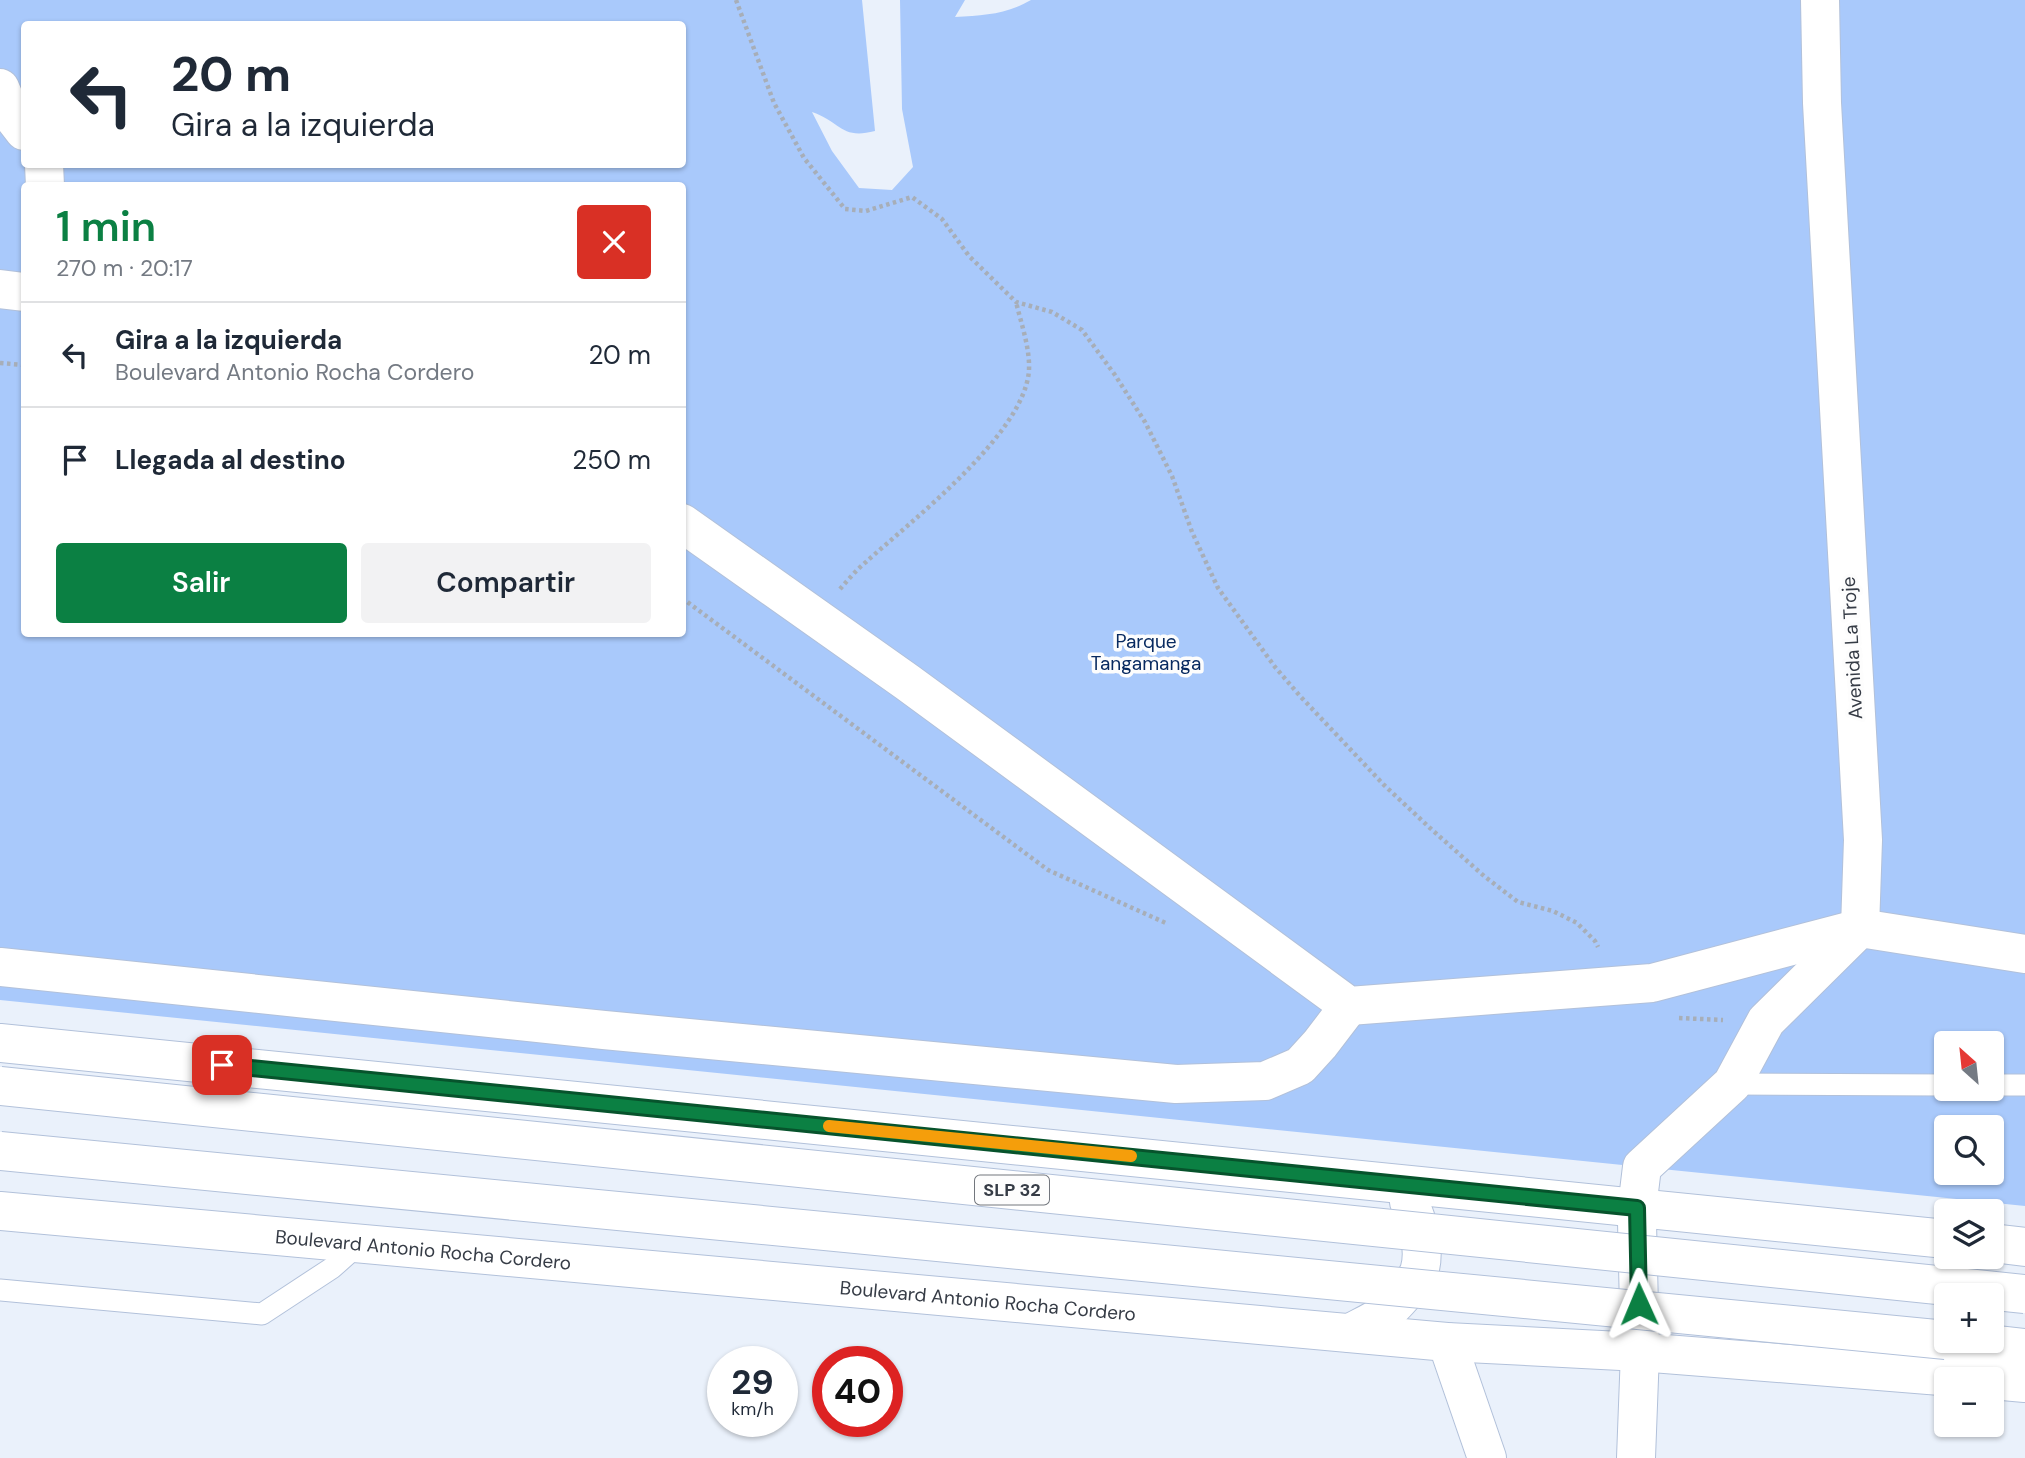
<!DOCTYPE html>
<html lang="es">
<head>
<meta charset="utf-8">
<style>
  body { margin:0; font-family:"DM Sans",sans-serif; background:#f2f2f3; color:#1f2937; height:100vh; display:flex; flex-direction:column; font-size:26px; white-space:nowrap }
  * { box-sizing:border-box; margin:0 }
  p { font-size:23px; color:#747a83 }
  .icon { flex:none; width:38px; height:38px; fill:none; stroke:currentColor; stroke-width:2; stroke-linecap:round; stroke-linejoin:round }
  .map { position:relative; flex:1; overflow:hidden }
  .side { position:absolute; left:21px; top:182px; width:665px; height:455px; display:flex; flex-direction:column; background:#fff; border-radius:7px; box-shadow:0 2px 5px #0004 }
  .side>* { flex:none }
  .top-card { position:absolute; left:21px; top:21px; width:665px; height:147px; border-radius:7px; box-shadow:0 2px 5px #0004; background:#fff; color:#1f2937; overflow:hidden }
  .needle { width:46px; rotate:333deg }
  .controls { position:absolute; left:1934px; top:1031px; display:grid; gap:14px }
  .controls a { display:grid; place-items:center; width:70px; height:70px; border-radius:7px; background:#fff; box-shadow:0 2px 5px #0004; font-size:35px }
  .speed { position:absolute; left:707px; top:1346px; display:flex; gap:14px; font-size:35px; font-weight:700; text-align:center }
  .speed>* { display:grid; place-content:center; width:91px; height:91px; border-radius:50%; background:#fff; box-shadow:0 2px 5px #0004; line-height:1 }
  .speed small { font-size:18px; font-weight:400 }
  .speed .limit { border:10px solid #d22; background:#fff; color:#111 }
  .pin { position:absolute; display:grid; place-items:center; width:60px; height:60px; color:#fff; margin:-30px; border-radius:14px; box-shadow:0 4px 10px #0006 }
  .me { position:absolute; width:77px; margin:-38px; rotate:359deg; stroke-linejoin:round; filter:drop-shadow(0 0 5px #0008) }
  .turn { display:flex; align-items:center; gap:24px; height:147px; padding:0 35px; font-size:32px }
  .turn .icon { width:91px; height:91px; stroke-width:2.5 }
  .turn b { display:block; font-size:49px; line-height:60px }
  .round { display:grid; place-items:center; flex:none; width:74px; height:74px; border-radius:7px; background:#f2f2f3 }
  .summary { display:flex; align-items:center; justify-content:space-between; height:119px; padding:0 35px }
  h1 { font-size:42px; font-weight:600; line-height:52px; color:#0b8043 }
  .action { display:flex; gap:14px; margin-top:auto; padding:14px 35px }
  .action a { flex:1; height:80px; border-radius:7px; background:#0b8043; color:#fff; font-size:28px; font-weight:600; line-height:80px; text-align:center }
  .action a+a { background:#f2f2f3; color:#1f2937 }
  ul { padding:0; list-style:none }
  li { display:flex; align-items:center; gap:21px; height:105px; padding:0 35px; border-top:2px solid #e0e1e3 }
  li div { flex:1 }
  li b { display:block; font-size:26px }
  li em { font-style:normal }
  .map>svg:first-child { display:block }
  .green { fill:#a9c9fb; fill-rule:evenodd }
  .lines { fill:none; stroke-linecap:round; stroke-linejoin:round }
  .lane-casing { stroke:#b2c1da; stroke-width:23 }
  .street-casing { stroke:#b2c1da; stroke-width:40 }
  .secondary-casing { stroke:#b2c1da; stroke-width:40 }
  .highway-casing { stroke:#b2c1da; stroke-width:40 }
  .path { stroke:#a7aeb8; stroke-width:4.5; stroke-dasharray:3.5 3.5; stroke-linecap:butt }
  .lane { stroke:#fff; stroke-width:21 }
  .street { stroke:#fff; stroke-width:38 }
  .secondary { stroke:#fff; stroke-width:38 }
  .highway { stroke:#fff; stroke-width:38 }
  .highway-bridge-casing { stroke:#b2c1da; stroke-width:40; stroke-linecap:butt }
  .highway-bridge { stroke:#fff; stroke-width:38 }
  .route-casing { stroke:#07532c; stroke-width:18 }
  .route { stroke:#0b8043; stroke-width:12 }
  .slow { stroke:#f59e0b; stroke-width:12 }
  .labels { text-anchor:middle; dominant-baseline:central; stroke-width:7; stroke-linejoin:round; paint-order:stroke }
  .shield { fill:#fdfdfd; stroke:#72767d; stroke-width:2 }
  .shield-label { font-size:18px; font-weight:bold; fill:#363c46 }
  .park-label { font-size:19px; fill:#082a60; stroke:#fdfdfd }
  .street-label { font-size:19px; fill:#363c46; stroke:#fdfdfd }
</style>
</head>
<body>
<div class="map">
<svg width="2025" height="1458" viewBox="0 0 2025 1458">
  <rect width="100%" height="100%" fill="#eaf1fb"/>
  <path class="green" d="M0,0H862L875,131C841,140 841,122 812,112L832,151L859,188L892,190L913,167L902,109L900,0H965L955,17C984,15 1005,15 1031,0H2025V1206L0,1000ZM24,24H682V164H24ZM24,186H682V634H24ZM1946,1043H1992V1088H1946ZM1946,1127H1992V1172H1946Z"/>
  <g class="lines">
    <g class="lane-casing">
      <g id="lane">
        <path d="M1732,1084L1946,1085"/>
        <path d="M1992,1085H2025"/>
        <path d="M0,1290L262,1314L332,1268L360,1243"/>
      </g>
    </g>
    <g class="street-casing">
      <g id="street">
        <path d="M0,88L11,114L24,131"/>
        <path d="M44,164L45,186"/>
        <path d="M0,289L24,292"/>
        <path d="M682,523L907,682L1349,1006L1652,983L1860,928L2025,954"/>
        <path d="M0,967L604,1030L1176,1084L1265,1081L1300,1066L1320,1044L1349,1006"/>
        <path d="M1637,1208L1642,1167L1732,1084L1766,1021L1860,928L1863,840L1822,103L1820,0"/>
      </g>
    </g>
    <g class="secondary-casing">
      <g id="secondary">
        <path d="M0,1043L1946,1239"/>
        <path id="s1" d="M0,1211L1447,1342L1640,1352L1978,1379"/>
        <path d="M1992,1243L2025,1247"/>
        <path d="M1350,1333C1361,1327 1373,1322 1384,1314C1394,1306 1414,1284 1419,1272C1426,1252 1418,1220 1409,1202"/>
        <path d="M1447,1342L1487,1458"/>
        <path d="M1992,1380L2025,1383"/>
        <path d="M1636,1458L1640,1352L1637,1222"/>
      </g>
    </g>
    <g class="highway-casing">
      <path id="highway" d="M1952,1340L2025,1348"/>
    </g>
    <g class="path">
      <path d="M736,0L774,103L804,158L845,209L866,211L912,197L942,219L969,256L1016,302L1052,312L1082,330L1115,375L1145,422L1172,476L1192,532L1218,588L1275,667L1300,696L1384,785L1430,828L1484,876L1518,902L1553,911L1577,923L1595,941L1598,947"/>
      <path d="M0,363L24,365"/>
      <path d="M840,589C848,580 856,570 866,562C911,521 1025,434 1029,370C1030,348 1021,323 1016,302"/>
      <path d="M682,598L1048,870L1168,924"/>
      <path d="M1679,1018L1723,1020"/>
    </g>
    <use href="#lane" class="lane"/>
    <use href="#street" class="street"/>
    <use href="#secondary" class="secondary"/>
    <use href="#highway" class="highway"/>
    <g class="highway-bridge-casing">
      <g id="highway-bridge">
        <path d="M0,1086L2025,1294"/>
        <path d="M0,1151L1946,1340"/>
      </g>
    </g>
    <use href="#highway-bridge" class="highway-bridge"/>
  </g>
  <g class="lines">
    <g class="route-casing">
      <path id="route" d="M222,1065L1637,1208L1639,1304"/>
    </g>
    <use href="#route" class="route"/>
    <path class="slow" d="M829,1126L1131,1156"/>
  </g>
  <g class="labels">
    <rect class="shield" x="975" y="1175.5" width="74" height="29" rx="5"/>
    <g class="shield-label">
      <text x="1012" y="1190">SLP 32</text>
    </g>
    <g class="park-label">
      <text x="1146" y="641">Parque<tspan x="1146" dy="22">Tangamanga</tspan></text>
    </g>
    <g class="street-label">
      <text transform="translate(1852 648) rotate(-93)">Avenida La Troje</text>
      <text stroke="none"><textPath href="#s1" startOffset="425">Boulevard Antonio Rocha Cordero</textPath></text>
      <text stroke="none"><textPath href="#s1" startOffset="992">Boulevard Antonio Rocha Cordero</textPath></text>
    </g>
  </g>
</svg>
<div class="controls">
<a><svg class="needle" viewBox="-14 -14 28 28"><path d="M0-13l5 13h-10z" fill="#e53935"/><path d="M0 13l5-13h-10z" fill="#747a83"/></svg></a>
<a><svg class="icon" aria-label="search" viewBox="0 0 24 24"><circle cx="10" cy="10" r="6"/><path d="M15 15l6 6"/></svg></a>
<a><svg class="icon" aria-label="layers" viewBox="0 0 24 24"><path d="M12 4l9 5-9 5-9-5zM3 14l9 5 9-5"/></svg></a>
<a>+</a>
<a>−</a>
</div>
<div class="speed"><div>29<small>km/h</small></div><div class="limit">40</div></div>
<div class="pin" style="left:222px;top:1065px;background:#d93025"><svg class="icon" aria-label="arrive" viewBox="0 0 24 24"><path d="M6 21V4h12l-3 4 3 4H6"/></svg></div>
<svg class="me" style="left:1639px;top:1304px" viewBox="-20 -20 40 40"><path d="M0-17L14 15 0 8-14 15z" fill="#0b8043" stroke="#fff" stroke-width="4"/></svg>
<div class="top-card">
<div class="turn"><svg class="icon" aria-label="left" viewBox="0 0 24 24"><path d="M17 20v-9H6M10 6l-5 5 5 5"/></svg><div><b>20 m</b>Gira a la izquierda</div></div>
</div>
<section class="side">
<div class="summary"><div><h1>1 min</h1><p>270 m · 20:17</p></div><a class="round" style="background:#d93025;color:#fff"><svg class="icon" aria-label="close" viewBox="0 0 24 24"><path d="M6 6l12 12M18 6L6 18"/></svg></a></div>
<ul>
<li><svg class="icon" aria-label="left" viewBox="0 0 24 24"><path d="M17 20v-9H6M10 6l-5 5 5 5"/></svg><div><b>Gira a la izquierda</b><p>Boulevard Antonio Rocha Cordero</p></div><em>20 m</em></li>
<li><svg class="icon" aria-label="arrive" viewBox="0 0 24 24"><path d="M6 21V4h12l-3 4 3 4H6"/></svg><div><b>Llegada al destino</b></div><em>250 m</em></li>
</ul>
<div class="action"><a>Salir</a><a>Compartir</a></div>
</section>
</div>
</body>
</html>
